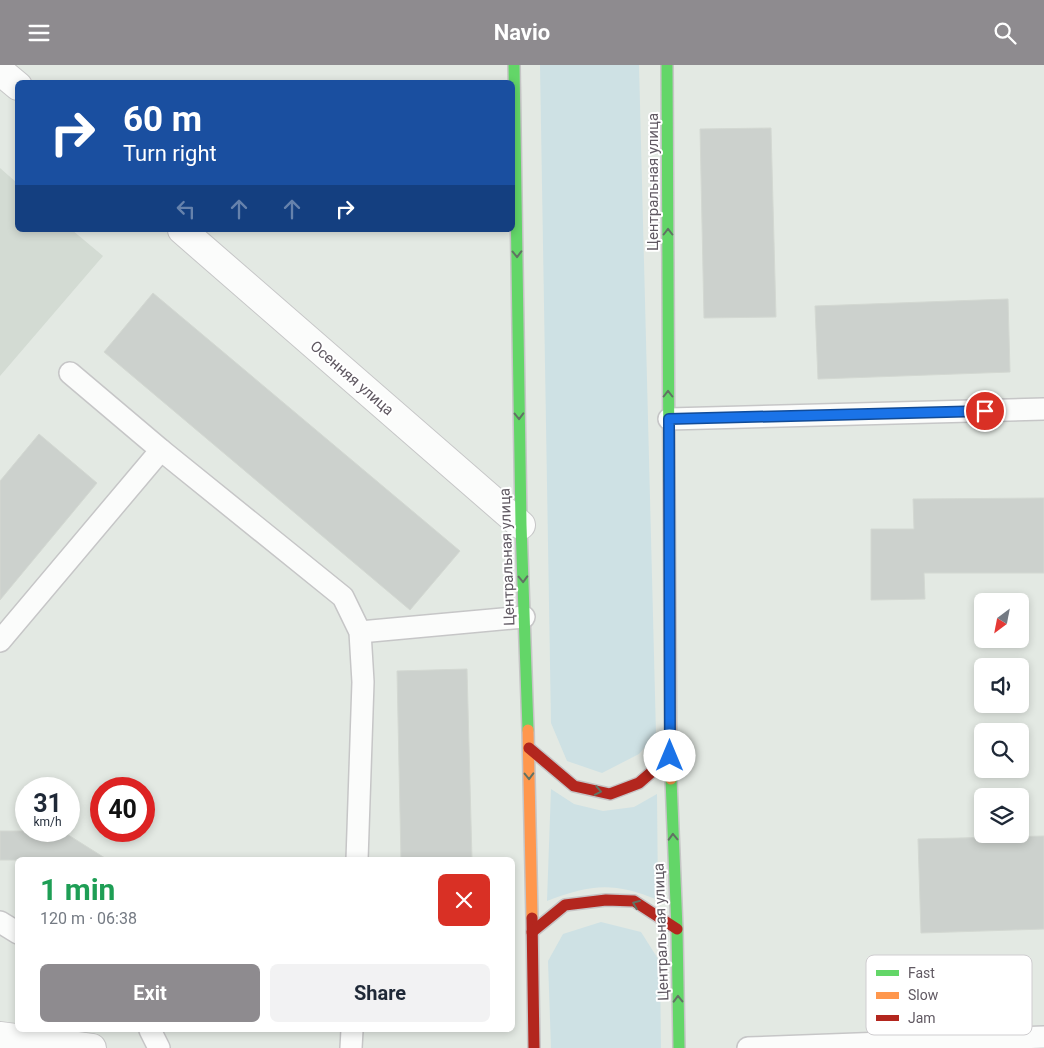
<!DOCTYPE html>
<html lang="en">
<head>
<meta charset="utf-8">
<style>
  body { margin:0; font-family:Roboto,sans-serif; background:#f2f2f3; color:#1f2937; height:100vh; display:flex; flex-direction:column; font-size:19px; white-space:nowrap }
  * { box-sizing:border-box; margin:0 }
  p { font-size:16px; color:#747a83 }
  .icon { flex:none; width:28px; height:28px; fill:none; stroke:currentColor; stroke-width:2; stroke-linecap:round; stroke-linejoin:round }
  .map { position:relative; flex:1; overflow:hidden }
  .sheet { position:absolute; left:15px; top:792px; width:500px; height:175px; display:flex; flex-direction:column; background:#fff; border-radius:8px; box-shadow:0 2px 8px #0003 }
  .sheet>* { flex:none }
  .top-card { position:absolute; left:15px; top:15px; width:500px; height:152px; border-radius:8px; box-shadow:0 2px 8px #0003; background:#1a4fa0; color:#fff; overflow:hidden }
  .needle { width:32px; rotate:212deg }
  .buttons { position:absolute; left:974px; top:528px; display:grid; gap:10px }
  .buttons a { display:grid; place-items:center; width:55px; height:55px; border-radius:8px; background:#fff; box-shadow:0 2px 8px #0003; font-size:25px }
  .speed { position:absolute; left:15px; top:712px; display:flex; gap:10px; font-size:25px; font-weight:700; text-align:center }
  .speed>* { display:grid; place-content:center; width:65px; height:65px; border-radius:50%; background:#fff; box-shadow:0 2px 8px #0003; line-height:1 }
  .speed small { font-size:12px; font-weight:400 }
  .speed .limit { border:8px solid #d22; background:#fff; color:#111 }
  .pin { position:absolute; display:grid; place-items:center; width:42px; height:42px; color:#fff; margin:-21px; border:2px solid #fff; border-radius:50%; box-shadow:0 1px 5px #0007 }
  .me { position:absolute; width:55px; margin:-28px; rotate:0deg; stroke-linejoin:round; filter:drop-shadow(0 0 4px #0008) }
  .turn { display:flex; align-items:center; gap:18px; height:105px; padding:0 25px; font-size:22px }
  .turn .icon { width:65px; height:65px; stroke-width:2.5 }
  .turn b { display:block; font-size:35px; line-height:42px }
  .lanes { display:flex; align-items:center; height:48px; padding:0 25px; background:#0003; justify-content:center; gap:25px; direction:ltr }
  .lanes .off { opacity:.35 }
  .round { display:grid; place-items:center; flex:none; width:52px; height:52px; border-radius:8px; background:#f2f2f3 }
  .summary { display:flex; align-items:center; justify-content:space-between; height:85px; padding:0 25px }
  h1 { font-size:30px; font-weight:700; line-height:38px; color:#1e9e55 }
  .action { display:flex; gap:10px; margin-top:auto; padding:10px 25px }
  .action a { flex:1; height:58px; border-radius:8px; background:#8e8b8f; color:#fff; font-size:20px; font-weight:700; line-height:58px; text-align:center }
  .action a+a { background:#f2f2f3; color:#1f2937 }
  header { display:flex; justify-content:space-between; align-items:center; height:65px; padding:0 25px; background:#8e8b8f; color:#fff; font-size:22px; font-weight:700 }
  .map>svg:first-child { display:block }
  .education { fill:#d3dbd3 }
  .green { fill:#cee1e4 }
  .building { fill:#ccd1cd; stroke:#d3d8d2 }
  .lines { fill:none; stroke-linecap:round; stroke-linejoin:round }
  .lane-casing { stroke:#c6c6c7; stroke-width:24 }
  .street-casing { stroke:#c6c6c7; stroke-width:30 }
  .fast-casing { stroke:#c6c5c6; stroke-width:14 }
  .slow-casing { stroke:#c6c5c6; stroke-width:14 }
  .jam-casing { stroke:#c6c5c6; stroke-width:14 }
  .lane { stroke:#fbfcfb; stroke-width:21 }
  .street { stroke:#fbfcfb; stroke-width:28 }
  .fast { stroke:#63d668; stroke-width:11 }
  .slow { stroke:#ff974d; stroke-width:11 }
  .jam { stroke:#b3261e; stroke-width:11 }
  .oneway { stroke:#617263 }
  .route-casing { stroke:#114b97; stroke-width:12 }
  .route { stroke:#1a73e8; stroke-width:9 }
  .labels { text-anchor:middle; dominant-baseline:central; stroke-width:4; stroke-linejoin:round; paint-order:stroke }
  .street-label { font-size:15px; fill:#605962; stroke:#fff }
  .key { fill:#fff; stroke:#cfcdd0; stroke-width:1 }
  .key-label { font-size:14px; fill:#605962 }
</style>
</head>
<body>
<header><svg class="icon" aria-label="menu" viewBox="0 0 24 24"><path d="M4 6h16M4 12h16M4 18h16"/></svg>Navio<svg class="icon" aria-label="search" viewBox="0 0 24 24"><circle cx="10" cy="10" r="6"/><path d="M15 15l6 6"/></svg></header>
<div class="map">
<svg width="1044" height="983" viewBox="0 0 1044 983">
  <rect width="100%" height="100%" fill="#e3e9e3"/>
  <path class="education" d="M0,103L17,118L18,165H72L103,191L0,311Z"/>
  <g class="green">
    <path d="M540,0H639L656,669L639,689L602,708L567,696L551,658Z"/>
    <path d="M551,724L574,739L603,746L634,742L657,729L658,835C613,817 592,819 547,836Z"/>
    <path d="M601,857L641,867L660,897L661,983H551L548,896L563,869Z"/>
  </g>
  <g class="building">
    <path d="M771,63L776,252L704,253L700,64Z"/>
    <path d="M153,228L460,486L410,545L104,287Z"/>
    <path d="M1008,234L1010,307L818,314L815,241Z"/>
    <path d="M39,369L97,418L0,535V416Z"/>
    <path d="M1044,433V508H924L925,534L871,535V464H914L913,434Z"/>
    <path d="M467,604L472,795H401L397,606Z"/>
    <path d="M0,766H62L108,795H0Z"/>
    <path d="M1044,771V864L921,868L918,774Z"/>
  </g>
  <g class="lines">
    <g class="lane-casing">
      <g id="lane">
        <path d="M70,308L161,385"/>
        <path d="M669,354L1044,344"/>
        <path d="M360,567L524,552"/>
        <path d="M0,576L161,385L343,532L360,567L363,617L357,795"/>
        <path d="M0,857L18,868"/>
        <path d="M150,965L159,983"/>
        <path d="M351,983L352,965"/>
        <path d="M748,983L1044,972"/>
      </g>
    </g>
    <g class="street-casing">
      <g id="street">
        <path d="M0,6L18,21"/>
        <path d="M182,165L521,460"/>
        <path d="M0,971L92,983"/>
      </g>
    </g>
    <g class="fast-casing">
      <g id="fast">
        <path d="M514,0L521,460L528,665"/>
        <path d="M667,0L669,416"/>
        <path d="M671,714L677,864L679,983"/>
      </g>
    </g>
    <g class="slow-casing">
      <g id="slow">
        <path d="M669,416L671,714"/>
        <path d="M528,665L532,853"/>
      </g>
    </g>
    <g class="jam-casing">
      <g id="jam">
        <path d="M529,683L574,721L610,729L639,718L670,691"/>
        <path d="M532,853L534,983"/>
        <path d="M532,867L565,840L606,835L634,836L677,864"/>
      </g>
    </g>
    <use href="#lane" class="lane"/>
    <use href="#street" class="street"/>
    <use href="#fast" class="fast"/>
    <use href="#slow" class="slow"/>
    <use href="#jam" class="jam"/>
  </g>
  <defs><path id="oneway-chevron" d="M-2-3.5L2.5 0L-2 3.5" fill="none" stroke-width="1.6" stroke-linecap="round" stroke-linejoin="round" transform="scale(1.25)"/></defs>
  <g class="oneway">
    <use href="#oneway-chevron" transform="translate(668 167) rotate(-90)"/>
    <use href="#oneway-chevron" transform="translate(517 189) rotate(89)"/>
    <use href="#oneway-chevron" transform="translate(668 329) rotate(-90)"/>
    <use href="#oneway-chevron" transform="translate(519 351) rotate(89)"/>
    <use href="#oneway-chevron" transform="translate(523 514) rotate(88)"/>
    <use href="#oneway-chevron" transform="translate(529 711) rotate(89)"/>
    <use href="#oneway-chevron" transform="translate(598 726) rotate(11)"/>
    <use href="#oneway-chevron" transform="translate(673 772) rotate(-92)"/>
    <use href="#oneway-chevron" transform="translate(636 839) rotate(-158)"/>
    <use href="#oneway-chevron" transform="translate(678 934) rotate(-91)"/>
  </g>
  <g class="lines">
    <g class="route-casing">
      <path id="route" d="M670,691L669,354L985,346"/>
    </g>
    <use href="#route" class="route"/>
  </g>
  <g class="labels">
    <g class="street-label">
      <text transform="translate(653 117) rotate(-90)">Центральная улица</text>
      <text transform="translate(352 313) rotate(41)">Осенняя улица</text>
      <text transform="translate(507 492) rotate(-92)">Центральная улица</text>
      <text transform="translate(661 867) rotate(-92)">Центральная улица</text>
    </g>
  </g>
  <rect x="866" y="890" width="166" height="80" rx="8" class="key"/>
  <rect x="876" y="905" width="23" height="6" fill="#63d668"/>
  <rect x="876" y="927" width="23" height="7" fill="#ff974d"/>
  <rect x="876" y="950" width="23" height="6" fill="#b3261e"/>
  <g class="key-label">
    <text x="908" y="913">Fast</text>
    <text x="908" y="935">Slow</text>
    <text x="908" y="958">Jam</text>
  </g>
</svg>
<div class="buttons">
<a><svg class="needle" viewBox="-14 -14 28 28"><path d="M0-13l5 13h-10z" fill="#e53935"/><path d="M0 13l5-13h-10z" fill="#747a83"/></svg></a>
<a><svg class="icon" aria-label="sound" viewBox="0 0 24 24"><path d="M4 9h4l5-4v14l-5-4H4zM17 9q2 3 0 6"/></svg></a>
<a><svg class="icon" aria-label="search" viewBox="0 0 24 24"><circle cx="10" cy="10" r="6"/><path d="M15 15l6 6"/></svg></a>
<a><svg class="icon" aria-label="layers" viewBox="0 0 24 24"><path d="M12 4l9 5-9 5-9-5zM3 14l9 5 9-5"/></svg></a>
</div>
<div class="speed"><div>31<small>km/h</small></div><div class="limit">40</div></div>
<div class="pin" style="left:985px;top:346px;background:#d93025"><svg class="icon" aria-label="arrive" viewBox="0 0 24 24"><path d="M6 21V4h12l-3 4 3 4H6"/></svg></div>
<svg class="me" style="left:670px;top:691px" viewBox="-20 -20 40 40"><circle r="19" fill="#fff"/><path d="M0-13L10 11 0 6-10 11z" fill="#1a73e8"/></svg>
<div class="top-card">
<div class="turn"><svg class="icon" aria-label="right" viewBox="0 0 24 24"><path d="M7 20v-9h11M14 6l5 5-5 5"/></svg><div><b>60 m</b>Turn right</div></div>
<div class="lanes"><svg class="icon off" aria-label="left" viewBox="0 0 24 24"><path d="M17 20v-9H6M10 6l-5 5 5 5"/></svg><svg class="icon off" aria-label="ahead" viewBox="0 0 24 24"><path d="M12 20V5M6 11l6-6 6 6"/></svg><svg class="icon off" aria-label="ahead" viewBox="0 0 24 24"><path d="M12 20V5M6 11l6-6 6 6"/></svg><svg class="icon" aria-label="right" viewBox="0 0 24 24"><path d="M7 20v-9h11M14 6l5 5-5 5"/></svg></div>
</div>
<section class="sheet">
<div class="summary"><div><h1>1 min</h1><p>120 m · 06:38</p></div><a class="round" style="background:#d93025;color:#fff"><svg class="icon" aria-label="close" viewBox="0 0 24 24"><path d="M6 6l12 12M18 6L6 18"/></svg></a></div>
<div class="action"><a>Exit</a><a>Share</a></div>
</section>
</div>
</body>
</html>
